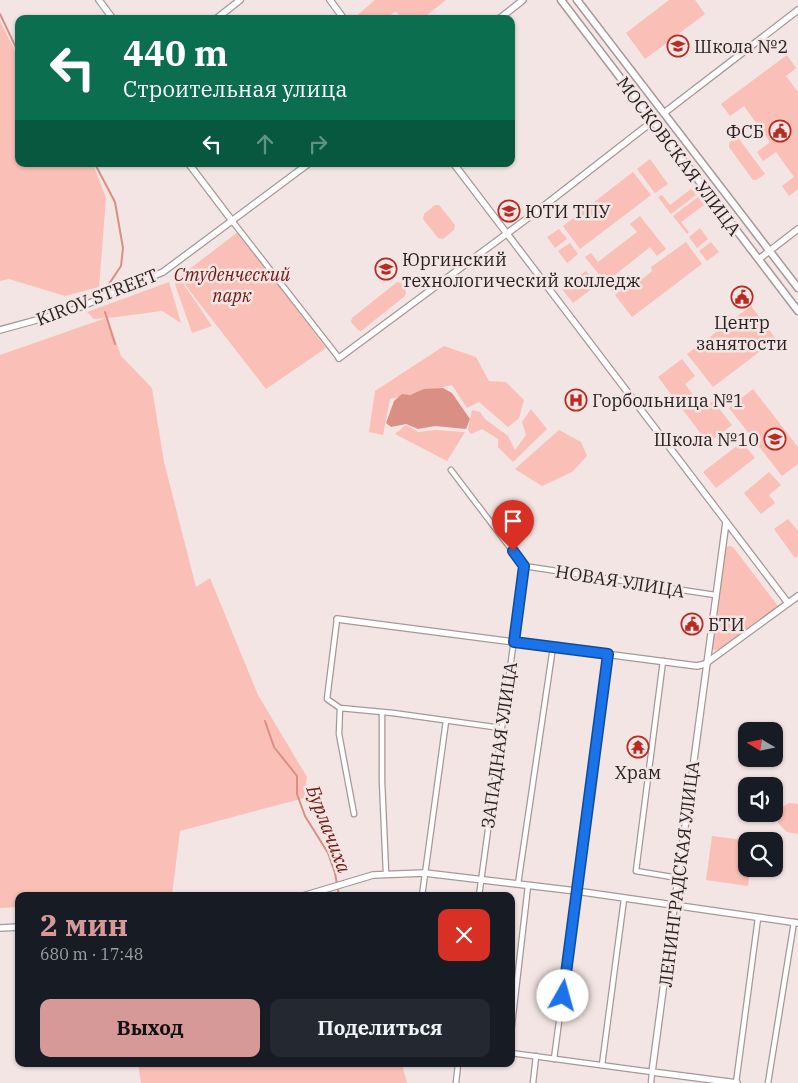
<!DOCTYPE html>
<html lang="ru">
<head>
<meta charset="utf-8">
<style>
  body { margin:0; font-family:"IBM Plex Serif",serif; background:#242831; color:#f1f3f6; height:100vh; display:flex; flex-direction:column; font-size:19px; white-space:nowrap }
  * { box-sizing:border-box; margin:0 }
  p { font-size:16px; color:#9ea1a6 }
  .icon { flex:none; width:28px; height:28px; fill:none; stroke:currentColor; stroke-width:2; stroke-linecap:round; stroke-linejoin:round }
  .map { position:relative; flex:1; overflow:hidden }
  .sheet { position:absolute; left:15px; top:892px; width:500px; height:175px; display:flex; flex-direction:column; background:#171b24; border-radius:10px; box-shadow:0 1px 4px #0004 }
  .sheet>* { flex:none }
  .banner { position:absolute; left:15px; top:15px; width:500px; height:152px; border-radius:10px; box-shadow:0 1px 4px #0004; background:#0b6e4f; color:#fff; overflow:hidden }
  .needle { width:32px; rotate:280deg }
  .buttons { position:absolute; left:738px; top:722px; display:grid; gap:10px }
  .buttons a { display:grid; place-items:center; width:45px; height:45px; border-radius:10px; background:#171b24; box-shadow:0 1px 4px #0004; font-size:25px }
  .pin { position:absolute; display:grid; place-items:center; width:42px; height:42px; color:#fff; margin:-51px -21px; border-radius:50% 50% 50% 0; rotate:-45deg; box-shadow:0 0 5px #0007 }
  .pin .icon { rotate:45deg }
  .me { position:absolute; width:55px; margin:-28px; rotate:7deg; stroke-linejoin:round; filter:drop-shadow(0 0 4px #0008) }
  .turn { display:flex; align-items:center; gap:18px; height:105px; padding:0 25px; font-size:22px }
  .turn .icon { width:65px; height:65px; stroke-width:2.5 }
  .turn b { display:block; font-size:35px; line-height:42px }
  .lanes { display:flex; align-items:center; height:48px; padding:0 25px; background:#0003; justify-content:center; gap:25px; direction:ltr }
  .lanes .off { opacity:.35 }
  .round { display:grid; place-items:center; flex:none; width:52px; height:52px; border-radius:10px; background:#242831 }
  .headline { display:flex; align-items:center; justify-content:space-between; height:85px; padding:0 25px }
  h1 { font-size:30px; font-weight:800; line-height:38px; color:#d79997 }
  .primary-button { display:flex; gap:10px; margin-top:auto; padding:10px 25px }
  .primary-button a { flex:1; height:58px; border-radius:10px; background:#d79997; color:#111; font-size:20px; font-weight:800; line-height:58px; text-align:center }
  .primary-button a+a { background:#242831; color:#f1f3f6 }
  .map>svg:first-child { display:block }
  .green { fill:#fabfb6 }
  .water { fill:#da8f84 }
  .lines { fill:none; stroke-linecap:round; stroke-linejoin:round }
  .stream { stroke:#da8f84; stroke-width:2 }
  .minor-casing { stroke:#a59896; stroke-width:7 }
  .tertiary-casing { stroke:#a59896; stroke-width:8 }
  .secondary-casing { stroke:#a59896; stroke-width:9 }
  .minor { stroke:#fff; stroke-width:4.5 }
  .tertiary { stroke:#fff; stroke-width:5.5 }
  .secondary { stroke:#fff; stroke-width:6 }
  .route-casing { stroke:#114b97; stroke-width:12 }
  .route { stroke:#1a73e8; stroke-width:9 }
  .labels { text-anchor:middle; dominant-baseline:central; stroke-width:5; stroke-linejoin:round; paint-order:stroke }
  .poi-label { font-size:18px; fill:#251f1f; stroke:#f3e5e3; text-anchor:start }
  .street-label { font-size:18px; fill:#251f1f; stroke:#f3e5e3 }
  .park-label { font-size:18px; font-style:italic; fill:#721914; stroke:#f3e5e3 }
  .water-label { font-size:19px; font-style:italic; fill:#721914; stroke:#f3e5e3 }
</style>
</head>
<body>
<div class="map">
<svg width="798" height="1083" viewBox="0 0 798 1083">
  <rect width="100%" height="100%" fill="#f3e5e3"/>
  <g class="green">
    <path d="M375,0H446L422,19H402L396,11L385,19H353Z"/>
    <path d="M669,0H695L705,14L645,59L626,33Z"/>
    <path d="M0,21L19,59V164H93L106,198L99,287L65,296L9,279L0,281Z"/>
    <path d="M787,55L796,68L786,76L798,92V189L789,196L782,186L794,177L776,152L763,161L757,152L770,142L744,106L730,116L721,104Z"/>
    <path d="M737,136L765,174L756,180H753L729,147V143Z"/>
    <path d="M650,159L668,184L655,193L637,169Z"/>
    <path d="M633,172L651,195L580,249L563,226Z"/>
    <path d="M691,189L696,195L671,214L658,197L662,195L670,205Z"/>
    <path d="M698,197L704,205L681,222L689,232L687,234L673,216Z"/>
    <path d="M435,205H439L455,225L454,230L443,239L438,238L423,219L424,214Z"/>
    <path d="M640,216L666,249L657,256L650,247L611,278L617,286L612,291L585,257L591,253L598,262L637,232L630,224Z"/>
    <path d="M700,228L708,239L697,248L689,237Z"/>
    <path d="M559,229L567,239L555,248L547,237Z"/>
    <path d="M238,232L326,348L266,389L179,277Z"/>
    <path d="M686,242L702,264L632,317L615,295L637,278L640,281L652,271L651,267Z"/>
    <path d="M711,242L719,252L707,261L699,251Z"/>
    <path d="M570,243L578,254L567,263L558,251Z"/>
    <path d="M586,271L597,285L573,303L562,289Z"/>
    <path d="M180,279L212,326L192,333L175,284Z"/>
    <path d="M169,282L181,323L162,311L108,318L121,356L152,388L164,462L196,587L210,578L258,695L307,777L304,798L180,831L172,895L19,896V907L0,908V355L106,318L94,319L87,312Z"/>
    <path d="M397,282L401,283L406,292L405,296L361,331L358,330L351,322L352,318Z"/>
    <path d="M751,306L776,339L713,387L687,354Z"/>
    <path d="M444,346L476,357L489,381L506,382L524,400L519,418L508,427L479,402L467,408L452,385L390,399L383,435L369,432L375,391Z"/>
    <path d="M682,359L695,376L685,384L703,409L713,401L732,425L708,443L658,377Z"/>
    <path d="M753,389L798,447V464L782,476L729,408Z"/>
    <path d="M531,409L547,429L513,462L498,447V439L482,429L471,434L468,430L472,410L480,412L485,419L508,436L515,450L526,435L522,422Z"/>
    <path d="M406,425L418,432L435,430L465,432L447,461L395,434Z"/>
    <path d="M559,430L581,442L587,456L572,472L542,486L515,469Z"/>
    <path d="M742,442L755,458L716,488L703,472Z"/>
    <path d="M769,472L781,485L769,495L775,503L761,514L744,493Z"/>
    <path d="M788,519L798,531V556L795,558L774,529Z"/>
    <path d="M729,546L733,547L778,606L722,649L712,650L710,647L724,548Z"/>
    <path d="M789,803L798,804V834L787,832L778,823L779,809Z"/>
    <path d="M712,836L752,841H746V869H750L748,886L706,880Z"/>
    <path d="M138,1064H402L407,1083H141Z"/>
  </g>
  <path class="water" d="M443,388L452,393L470,419L466,429L435,426L418,429L406,424L391,427L386,423L394,401L402,394L410,395L424,389Z"/>
  <g class="lines">
    <g class="stream">
      <path d="M0,14L19,54"/>
      <path d="M95,164L115,202L123,248L121,266L109,284"/>
      <path d="M105,312L115,344"/>
      <path d="M265,721L274,747L297,776V794L305,816L328,853L335,873L339,896"/>
    </g>
    <g class="minor-casing">
      <g id="minor">
        <path d="M233,222L339,358"/>
        <path d="M451,470L524,566L479,896"/>
        <path d="M524,566L715,595"/>
        <path d="M337,619L327,699L340,708L393,713L501,728"/>
        <path d="M663,661L636,871L678,878"/>
        <path d="M340,708L339,734L354,814"/>
        <path d="M382,713V781L386,873"/>
        <path d="M518,884L553,647"/>
        <path d="M422,896L446,721"/>
        <path d="M511,1033L528,886"/>
        <path d="M511,1053L652,1072L651,1083"/>
        <path d="M554,1059L608,654"/>
        <path d="M602,1065L624,899"/>
        <path d="M456,1083L458,1064"/>
        <path d="M533,1083L536,1056"/>
        <path d="M736,1083L758,918"/>
        <path d="M768,1083L794,922"/>
      </g>
    </g>
    <g class="tertiary-casing">
      <g id="tertiary">
        <path d="M99,0L113,19"/>
        <path d="M330,0L344,19"/>
        <path d="M216,19L240,0"/>
        <path d="M499,19L523,0"/>
        <path d="M664,113L798,10"/>
        <path d="M189,164L233,222"/>
        <path d="M454,164L788,603"/>
        <path d="M759,259L798,229"/>
        <path d="M0,330L73,310L163,272L308,164"/>
        <path d="M339,358L540,209L653,121"/>
        <path d="M726,522L652,1072L737,1083"/>
        <path d="M337,619L697,666L705,664L798,596"/>
        <path d="M303,896L373,875L425,873L576,891L798,923"/>
        <path d="M0,928L19,927"/>
      </g>
    </g>
    <g class="secondary-casing">
      <g id="secondary">
        <path d="M561,0L798,311"/>
        <path d="M577,0L798,288"/>
      </g>
    </g>
    <use href="#minor" class="minor"/>
    <use href="#tertiary" class="tertiary"/>
    <use href="#secondary" class="secondary"/>
  </g>
  <g class="lines">
    <g class="route-casing">
      <path id="route" d="M513,551L524,566L514,642L608,654L563,996"/>
    </g>
    <use href="#route" class="route"/>
  </g>
  <defs>
    <g id="school-ring" transform="scale(1.125)"><circle r="9.5" fill="#f3e5e3" stroke="#b82a22" stroke-width="1.5"/><path d="M0-5L7-2L0 1L-7-2ZM-4 1L0 2.5L4 1V4Q0 6-4 4Z" fill="#b82a22"/></g>
    <g id="civic-ring" transform="scale(1.125)"><circle r="9.5" fill="#f3e5e3" stroke="#b82a22" stroke-width="1.5"/><path d="M-.6-6.5H3V-4.5H.6V-3L4-1V1h2V6H-6V1h2V-1L-.6-3ZM-1.2 2.5V6h2.4V2.5Z" fill="#b82a22"/></g>
    <g id="university-ring" transform="scale(1.125)"><circle r="9.5" fill="#f3e5e3" stroke="#b82a22" stroke-width="1.5"/><path d="M0-5L7-2L0 1L-7-2ZM-4 1L0 2.5L4 1V4Q0 6-4 4Z" fill="#b82a22"/></g>
    <g id="hospital-ring" transform="scale(1.125)"><circle r="9.5" fill="#f3e5e3" stroke="#b82a22" stroke-width="1.5"/><path d="M-5-5h3v3.5h4V-5h3V5h-3V1.5h-4V5h-3Z" fill="#b82a22"/></g>
    <g id="temple-ring" transform="scale(1.125)"><circle r="9.5" fill="#f3e5e3" stroke="#b82a22" stroke-width="1.5"/><path d="M0-6L5-2H3V0L6.5 2.5H4V6H1.5V3h-3V6H-4V2.5H-6.5L-3 0V-2H-5Z" fill="#b82a22"/></g>
  </defs>
  <g fill-rule="evenodd">
    <use href="#school-ring" x="678" y="46"/>
    <use href="#civic-ring" x="780" y="131"/>
    <use href="#university-ring" x="509" y="211"/>
    <use href="#university-ring" x="386" y="269"/>
    <use href="#civic-ring" x="742" y="297"/>
    <use href="#hospital-ring" x="576" y="400"/>
    <use href="#school-ring" x="775" y="439"/>
    <use href="#civic-ring" x="692" y="624"/>
    <use href="#temple-ring" x="638" y="747"/>
  </g>
  <g class="labels">
    <g class="poi-label">
      <text x="694" y="46">Школа №2</text>
      <text x="764" y="131" text-anchor="end">ФСБ</text>
      <text x="525" y="211">ЮТИ ТПУ</text>
      <text x="402" y="259">Юргинский<tspan x="402" dy="21">технологический колледж</tspan></text>
      <text x="742" y="322" text-anchor="middle">Центр<tspan x="742" dy="21">занятости</tspan></text>
      <text x="592" y="400">Горбольница №1</text>
      <text x="759" y="439" text-anchor="end">Школа №10</text>
      <text x="708" y="624">БТИ</text>
      <text x="638" y="772" text-anchor="middle">Храм</text>
    </g>
    <g class="street-label">
      <text transform="translate(679 156) rotate(53)">МОСКОВСКАЯ УЛИЦА</text>
      <text transform="translate(97 297) rotate(-21)">KIROV STREET</text>
      <text transform="translate(620 581) rotate(9)">НОВАЯ УЛИЦА</text>
      <text transform="translate(499 745) rotate(-82)">ЗАПАДНАЯ УЛИЦА</text>
      <text transform="translate(679 874) rotate(-83)">ЛЕНИНГРАДСКАЯ УЛИЦА</text>
    </g>
    <g class="park-label">
      <text x="232" y="274">Студенческий<tspan x="232" dy="21">парк</tspan></text>
    </g>
    <g class="water-label">
      <text transform="translate(329 829) rotate(69)">Бурлачиха</text>
    </g>
  </g>
</svg>
<div class="buttons">
<a><svg class="needle" viewBox="-14 -14 28 28"><path d="M0-13l5 13h-10z" fill="#e53935"/><path d="M0 13l5-13h-10z" fill="#9ea1a6"/></svg></a>
<a><svg class="icon" aria-label="sound" viewBox="0 0 24 24"><path d="M4 9h4l5-4v14l-5-4H4zM17 9q2 3 0 6"/></svg></a>
<a><svg class="icon" aria-label="search" viewBox="0 0 24 24"><circle cx="10" cy="10" r="6"/><path d="M15 15l6 6"/></svg></a>
</div>
<div class="pin" style="left:513px;top:551px;background:#d93025"><svg class="icon" aria-label="arrive" viewBox="0 0 24 24"><path d="M6 21V4h12l-3 4 3 4H6"/></svg></div>
<svg class="me" style="left:563px;top:996px" viewBox="-20 -20 40 40"><circle r="19" fill="#fff"/><path d="M0-13L10 11 0 6-10 11z" fill="#1a73e8"/></svg>
<div class="banner">
<div class="turn"><svg class="icon" aria-label="left" viewBox="0 0 24 24"><path d="M17 20v-9H6M10 6l-5 5 5 5"/></svg><div><b>440 m</b>Строительная улица</div></div>
<div class="lanes"><svg class="icon" aria-label="left" viewBox="0 0 24 24"><path d="M17 20v-9H6M10 6l-5 5 5 5"/></svg><svg class="icon off" aria-label="ahead" viewBox="0 0 24 24"><path d="M12 20V5M6 11l6-6 6 6"/></svg><svg class="icon off" aria-label="right" viewBox="0 0 24 24"><path d="M7 20v-9h11M14 6l5 5-5 5"/></svg></div>
</div>
<section class="sheet">
<div class="headline"><div><h1>2 мин</h1><p>680 m · 17:48</p></div><a class="round" style="background:#d93025;color:#fff"><svg class="icon" aria-label="close" viewBox="0 0 24 24"><path d="M6 6l12 12M18 6L6 18"/></svg></a></div>
<div class="primary-button"><a>Выход</a><a>Поделиться</a></div>
</section>
</div>
</body>
</html>
